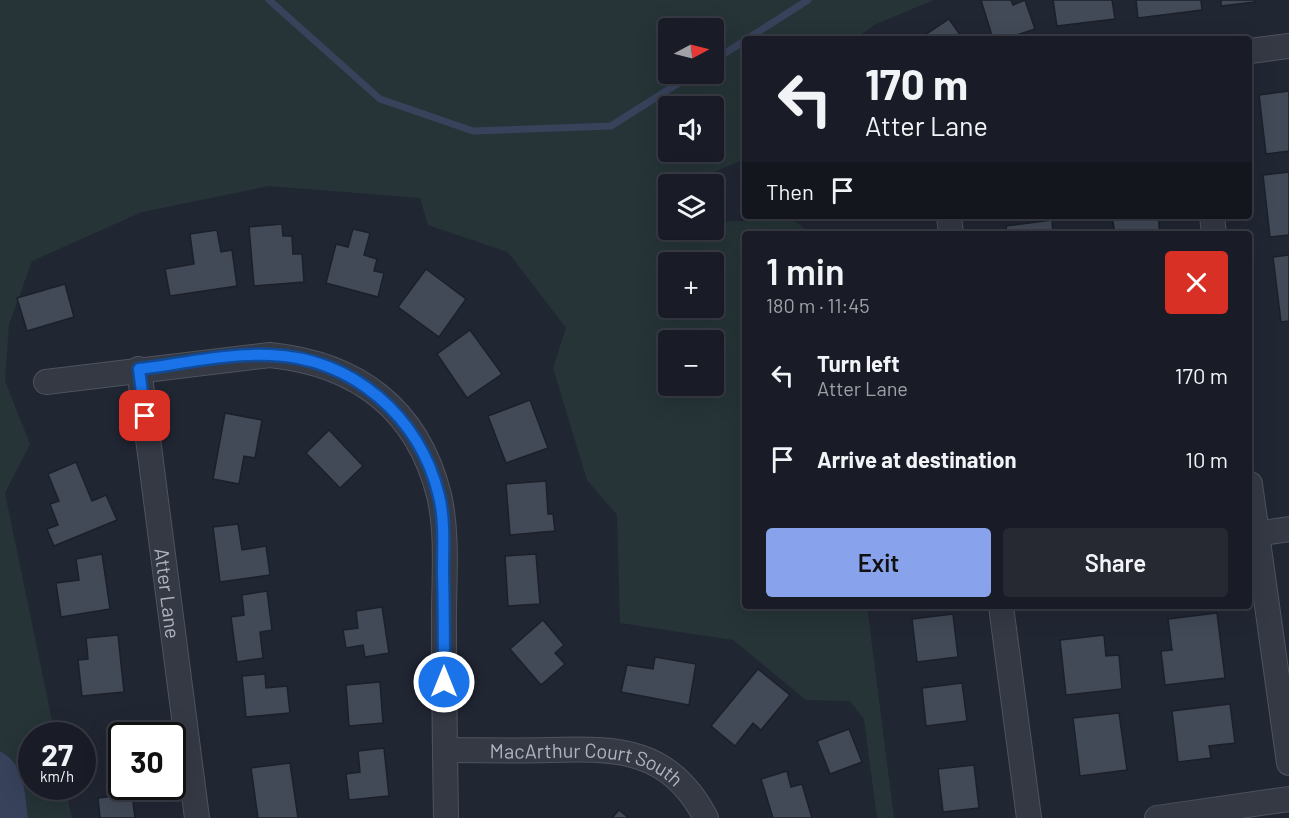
<!DOCTYPE html>
<html lang="en">
<head>
<meta charset="utf-8">
<style>
  body { margin:0; font-family:Barlow,sans-serif; background:#262932; color:#f1f3f6; height:100vh; display:flex; flex-direction:column; font-size:22px; white-space:nowrap }
  * { box-sizing:border-box; margin:0 }
  p { font-size:20px; color:#9fa1a7 }
  .icon { flex:none; width:33px; height:33px; fill:none; stroke:currentColor; stroke-width:2; stroke-linecap:round; stroke-linejoin:round }
  .map { position:relative; flex:1; overflow:hidden }
  .details { position:absolute; left:742px; top:231px; width:510px; height:378px; display:flex; flex-direction:column; background:#191c26; border-radius:6px; box-shadow:0 6px 24px #0002,0 0 0 2px #373a43 }
  .details>* { flex:none }
  .guide { position:absolute; left:742px; top:36px; width:510px; height:183px; border-radius:6px; box-shadow:0 6px 24px #0002,0 0 0 2px #373a43; background:#191c26; color:#f1f3f6; overflow:hidden }
  .needle { width:39px; rotate:83deg }
  .controls { position:absolute; left:658px; top:18px; display:grid; gap:12px }
  .controls a { display:grid; place-items:center; width:66px; height:66px; border-radius:6px; background:#191c26; box-shadow:0 6px 24px #0002,0 0 0 2px #373a43; font-size:30px }
  .speed { position:absolute; left:18px; top:722px; display:flex; gap:12px; font-size:30px; font-weight:700; text-align:center }
  .speed>* { display:grid; place-content:center; width:78px; height:78px; border-radius:50%; background:#191c26; box-shadow:0 6px 24px #0002,0 0 0 2px #373a43; line-height:1 }
  .speed small { font-size:15px; font-weight:400 }
  .speed .limit { border:3px solid #111; border-radius:9px; background:#fff; color:#111 }
  .pin { position:absolute; display:grid; place-items:center; width:51px; height:51px; color:#fff; margin:-26px; border-radius:12px; box-shadow:0 3px 9px #0006 }
  .me { position:absolute; width:66px; margin:-33px; rotate:0deg; stroke-linejoin:round; filter:drop-shadow(0 0 4px #0008) }
  .turn { display:flex; align-items:center; gap:21px; height:126px; padding:0 24px; font-size:27px }
  .turn .icon { width:78px; height:78px; stroke-width:2.5 }
  .turn b { display:block; font-size:42px; line-height:51px }
  .then { display:flex; align-items:center; height:57px; padding:0 24px; background:#0003; gap:12px; font-size:22px }
  .round { display:grid; place-items:center; flex:none; width:63px; height:63px; border-radius:6px; background:#262932 }
  .headline { display:flex; align-items:center; justify-content:space-between; height:102px; padding:0 24px }
  h1 { font-size:36px; font-weight:600; line-height:45px }
  .primary-button { display:flex; gap:12px; margin-top:auto; padding:12px 24px }
  .primary-button a { flex:1; height:69px; border-radius:6px; background:#88a3eb; color:#111; font-size:24px; font-weight:600; line-height:69px; text-align:center }
  .primary-button a+a { background:#262932; color:#f1f3f6 }
  ul { padding:0; list-style:none }
  li { display:flex; align-items:center; gap:18px; height:84px; padding:0 24px }
  li div { flex:1 }
  li b { display:block; font-size:22px }
  li em { font-style:normal }
  .map>svg:first-child { display:block }
  .green { fill:#263437; fill-rule:evenodd }
  .water { fill:#38425b }
  .lines { fill:none; stroke-linecap:round; stroke-linejoin:round }
  .stream { stroke:#38425b; stroke-width:7 }
  .building { fill:#424957; stroke:#1b202a; stroke-width:1.5 }
  .minor-casing { stroke:#4e535f; stroke-width:26 }
  .minor { stroke:#343944; stroke-width:24 }
  .route-casing { stroke:#114b97; stroke-width:15 }
  .route { stroke:#1a73e8; stroke-width:10 }
  .labels { text-anchor:middle; dominant-baseline:central; stroke-width:4.5; stroke-linejoin:round; paint-order:stroke }
  .street-label { font-size:20px; fill:#aeb3c1; stroke:#1a1e28 }
</style>
</head>
<body>
<div class="map">
<svg width="1289" height="818" viewBox="0 0 1289 818">
  <rect width="100%" height="100%" fill="#212633"/>
  <path class="green" d="M0,0H934L874,25L855,39H746L745,159L707,175V184H669V230H714V222L792,219L812,234H746V606H867L894,818H877L864,719L850,701L806,700L733,640L620,623L617,515L587,480L553,368L566,328L508,252L428,225L420,198L269,186L142,212L32,261L9,324L5,381L30,444L5,493L55,735H32V786H65L72,818H28C25,793 25,764 0,751ZM669,28H714V74H669ZM669,106H714V152H669ZM669,262H714V308H669ZM669,340H714V386H669Z"/>
  <path class="water" d="M0,751C25,764 25,793 28,818H0Z"/>
  <g class="lines">
    <g class="stream">
      <path d="M269,0L380,99L473,131L611,126L693,74"/>
      <path d="M747,39L808,0"/>
      <path d="M714,60L746,40"/>
    </g>
  </g>
  <g class="building">
    <path d="M981,0H1011L1013,5L1025,0L1035,29L1005,39H993Z"/>
    <path d="M1053,0H1112L1115,19L1057,26Z"/>
    <path d="M1136,0H1201L1202,10L1138,18Z"/>
    <path d="M1221,0H1255V2L1221,6Z"/>
    <path d="M949,19L963,39H919Z"/>
    <path d="M1289,91V151L1266,154L1259,95Z"/>
    <path d="M1289,172V235L1270,237L1263,175Z"/>
    <path d="M1112,216H1158L1160,234H1115Z"/>
    <path d="M1052,220L1053,234H1007L1006,226Z"/>
    <path d="M282,224L283,236H292L293,254H302L304,282L254,286L249,227Z"/>
    <path d="M353,229L370,233L364,255L377,259L374,271L384,273L378,297L326,283L336,244L348,247Z"/>
    <path d="M217,230L221,252L232,250L237,286L170,296L165,269L194,264L190,234Z"/>
    <path d="M1289,255V321L1281,322L1273,257Z"/>
    <path d="M426,269L466,299L439,337L398,307Z"/>
    <path d="M65,284L74,317L27,331L17,298Z"/>
    <path d="M470,330L502,374L467,398L437,354Z"/>
    <path d="M530,400L548,448L506,463L488,416Z"/>
    <path d="M225,413L262,420L255,458L244,456L239,484L213,479Z"/>
    <path d="M329,430L363,466L340,488L306,453Z"/>
    <path d="M76,462L92,501L106,495L117,520L54,546L47,529L58,525L50,504L59,501L48,474Z"/>
    <path d="M546,481L548,514H553L555,531L510,535L506,484Z"/>
    <path d="M238,524L242,550L266,546L270,575L220,582L213,527Z"/>
    <path d="M102,554L110,609L61,617L56,583L79,580L76,559Z"/>
    <path d="M536,554L540,604L508,606L505,556Z"/>
    <path d="M267,591L272,630L260,632L263,658L237,662L231,617L244,615L242,595Z"/>
    <path d="M382,607L389,653L365,657L363,645L346,648L343,630L358,628L356,611Z"/>
    <path d="M1217,613L1225,678L1165,685L1161,651L1172,650L1168,619Z"/>
    <path d="M953,614L958,657L917,662L912,619Z"/>
    <path d="M543,620L564,645L555,653L565,664L541,685L510,649Z"/>
    <path d="M118,635L124,692L82,696L78,660L88,659L86,638Z"/>
    <path d="M1104,635L1106,656L1119,655L1122,689L1066,695L1060,640Z"/>
    <path d="M655,657L696,664L689,705L621,692L627,665L653,669Z"/>
    <path d="M758,669L790,695L761,730L753,723L735,746L711,726Z"/>
    <path d="M265,674L266,688L287,686L290,713L246,717L242,676Z"/>
    <path d="M380,682L383,723L349,726L346,685Z"/>
    <path d="M962,683L967,721L926,726L922,688Z"/>
    <path d="M1230,704L1235,743L1209,746L1211,758L1178,762L1172,711Z"/>
    <path d="M1119,713L1127,770L1080,776L1073,718Z"/>
    <path d="M849,729L862,762L830,774L817,741Z"/>
    <path d="M384,748L389,796L349,800L346,774L360,772L358,751Z"/>
    <path d="M290,763L298,818H258L251,768Z"/>
    <path d="M974,765L979,808L943,812L938,769Z"/>
    <path d="M787,771L791,787L802,784L812,818H773L761,779Z"/>
    <path d="M132,794L135,818H100L98,798Z"/>
    <path d="M619,810L629,818H612Z"/>
  </g>
  <g class="lines">
    <g class="minor-casing">
      <g id="minor">
        <path d="M1250,51L1289,46"/>
        <path d="M949,216L951,234"/>
        <path d="M1212,216L1214,234"/>
        <path id="s1" d="M139,369L197,818"/>
        <path d="M46,382L270,355C357,364 417,408 439,495C449,538 443,588 444,632C444,694 445,756 446,818"/>
        <path d="M1250,484L1289,763"/>
        <path d="M1256,534L1289,529"/>
        <path d="M1001,606L1029,818"/>
        <path id="s2" d="M445,750C480,750 515,751 550,750C619,748 670,749 706,818"/>
        <path d="M1157,818L1289,799"/>
      </g>
    </g>
    <use href="#minor" class="minor"/>
  </g>
  <g class="lines">
    <g class="route-casing">
      <path id="route" d="M145,416L139,369C181,364 227,353 270,355C352,358 420,416 439,496C445,520 443,548 443,573C444,609 444,646 444,682"/>
    </g>
    <use href="#route" class="route"/>
  </g>
  <g class="labels">
    <g class="street-label">
      <text stroke="none"><textPath href="#s1" startOffset="226">Atter Lane</textPath></text>
      <text stroke="none"><textPath href="#s2" startOffset="144">MacArthur Court South</textPath></text>
    </g>
  </g>
</svg>
<div class="controls">
<a><svg class="needle" viewBox="-14 -14 28 28"><path d="M0-13l5 13h-10z" fill="#e53935"/><path d="M0 13l5-13h-10z" fill="#9fa1a7"/></svg></a>
<a><svg class="icon" aria-label="sound" viewBox="0 0 24 24"><path d="M4 9h4l5-4v14l-5-4H4zM17 9q2 3 0 6"/></svg></a>
<a><svg class="icon" aria-label="layers" viewBox="0 0 24 24"><path d="M12 4l9 5-9 5-9-5zM3 14l9 5 9-5"/></svg></a>
<a>+</a>
<a>−</a>
</div>
<div class="speed"><div>27<small>km/h</small></div><div class="limit">30</div></div>
<div class="pin" style="left:145px;top:416px;background:#d93025"><svg class="icon" aria-label="arrive" viewBox="0 0 24 24"><path d="M6 21V4h12l-3 4 3 4H6"/></svg></div>
<svg class="me" style="left:444px;top:682px" viewBox="-20 -20 40 40"><circle r="17" fill="#1a73e8" stroke="#fff" stroke-width="3"/><path d="M0-11L8 9 0 5-8 9z" fill="#fff"/></svg>
<div class="guide">
<div class="turn"><svg class="icon" aria-label="left" viewBox="0 0 24 24"><path d="M17 20v-9H6M10 6l-5 5 5 5"/></svg><div><b>170 m</b>Atter Lane</div></div>
<div class="then">Then<svg class="icon" aria-label="arrive" viewBox="0 0 24 24"><path d="M6 21V4h12l-3 4 3 4H6"/></svg></div>
</div>
<section class="details">
<div class="headline"><div><h1>1 min</h1><p>180 m · 11:45</p></div><a class="round" style="background:#d93025;color:#fff"><svg class="icon" aria-label="close" viewBox="0 0 24 24"><path d="M6 6l12 12M18 6L6 18"/></svg></a></div>
<ul>
<li><svg class="icon" aria-label="left" viewBox="0 0 24 24"><path d="M17 20v-9H6M10 6l-5 5 5 5"/></svg><div><b>Turn left</b><p>Atter Lane</p></div><em>170 m</em></li>
<li><svg class="icon" aria-label="arrive" viewBox="0 0 24 24"><path d="M6 21V4h12l-3 4 3 4H6"/></svg><div><b>Arrive at destination</b></div><em>10 m</em></li>
</ul>
<div class="primary-button"><a>Exit</a><a>Share</a></div>
</section>
</div>
</body>
</html>
